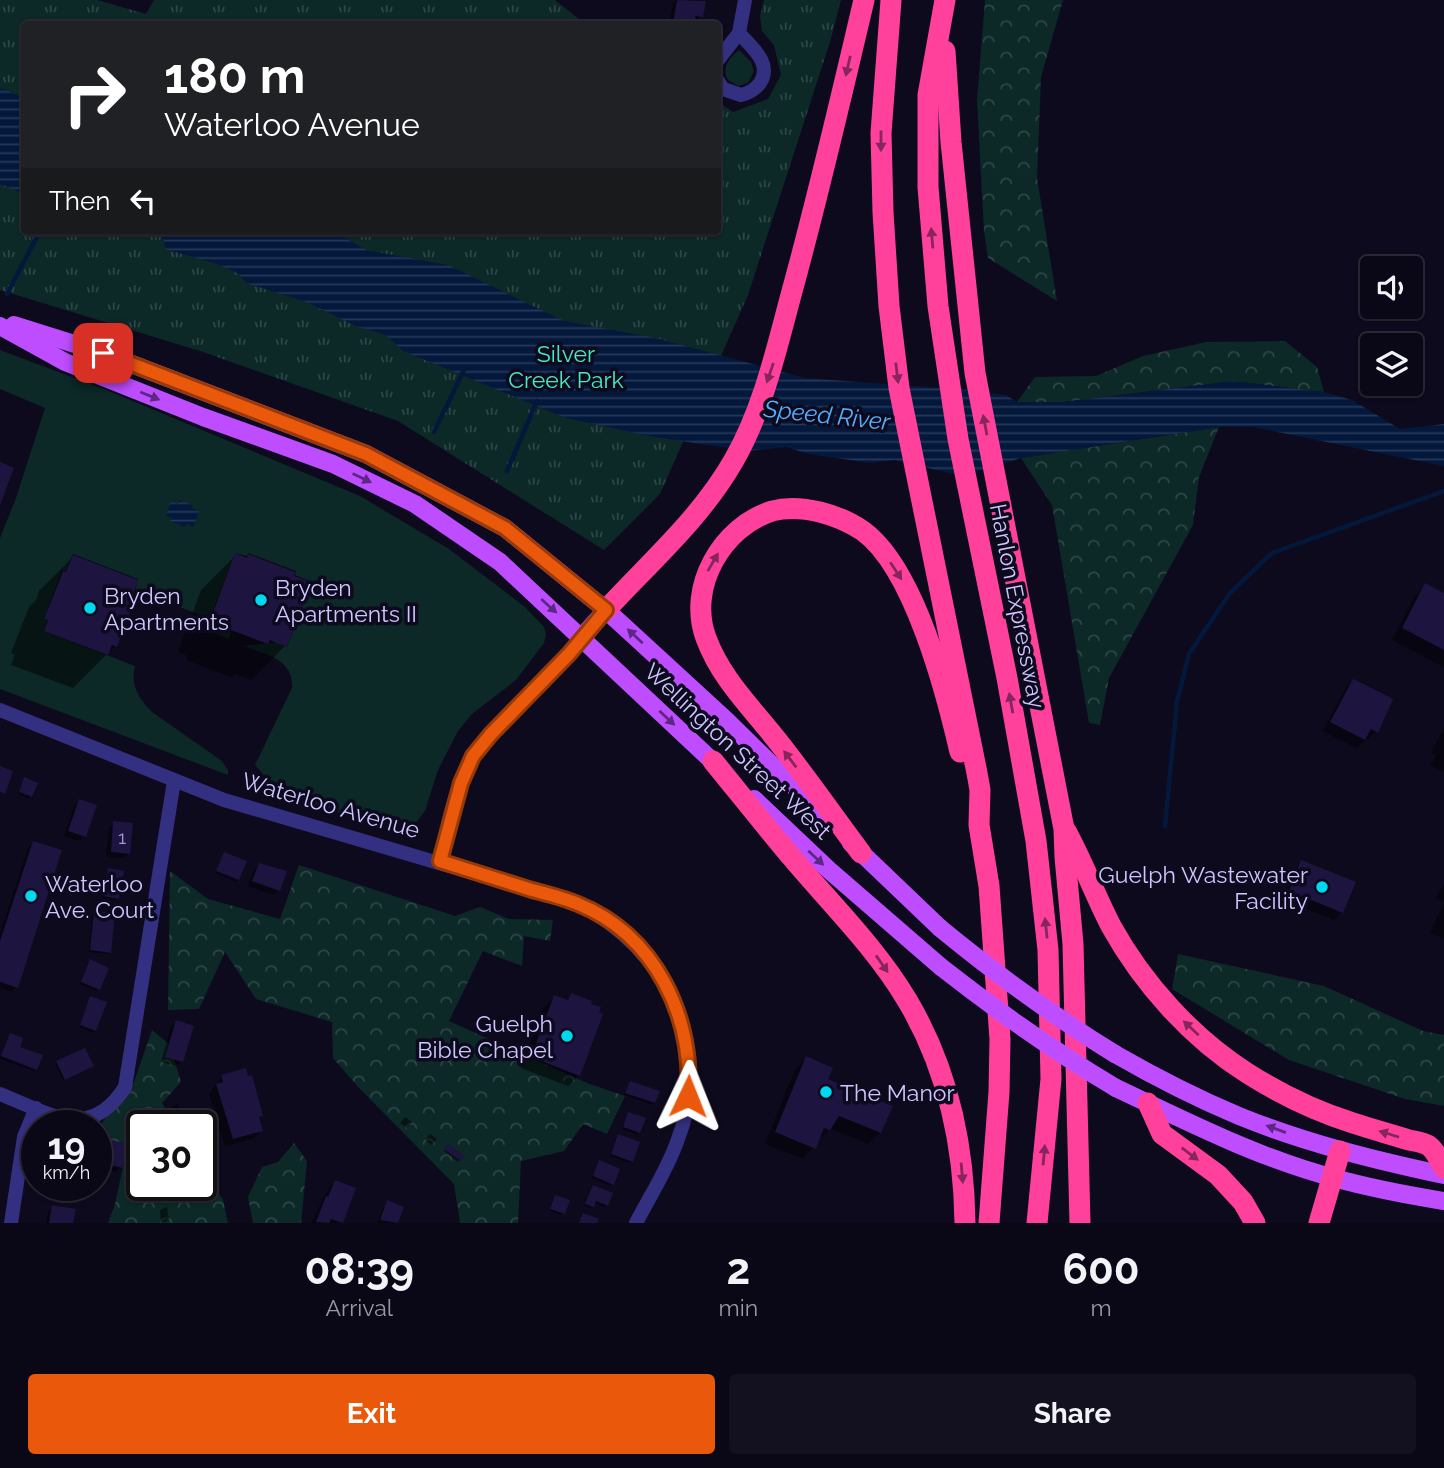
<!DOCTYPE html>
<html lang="en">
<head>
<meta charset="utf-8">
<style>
  body { margin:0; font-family:Raleway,sans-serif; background:#13111f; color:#f1f3f6; height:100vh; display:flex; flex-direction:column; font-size:26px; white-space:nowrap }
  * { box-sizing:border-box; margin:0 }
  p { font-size:23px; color:#999aa1 }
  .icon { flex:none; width:38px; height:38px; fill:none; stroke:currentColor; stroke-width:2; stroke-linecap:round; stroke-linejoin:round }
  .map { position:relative; height:1223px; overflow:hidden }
  .sheet { display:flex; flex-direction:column; background:#0a0816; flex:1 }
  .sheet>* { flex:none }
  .hud { position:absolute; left:21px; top:21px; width:700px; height:214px; border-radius:7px; box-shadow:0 2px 5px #0004,0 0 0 2px #2a2935; background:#202124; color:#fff; overflow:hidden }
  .fabs { position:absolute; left:1360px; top:256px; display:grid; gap:14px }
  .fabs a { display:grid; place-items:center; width:63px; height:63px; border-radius:7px; background:#0a0816; box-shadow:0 2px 5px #0004,0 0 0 2px #2a2935; font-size:35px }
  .speed { position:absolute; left:21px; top:1110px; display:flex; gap:14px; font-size:35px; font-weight:700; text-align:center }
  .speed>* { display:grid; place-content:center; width:91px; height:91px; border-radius:50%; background:#0a0816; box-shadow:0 2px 5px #0004,0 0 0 2px #2a2935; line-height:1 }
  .speed small { font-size:18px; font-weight:400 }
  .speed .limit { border:4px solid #111; border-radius:10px; background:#fff; color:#111 }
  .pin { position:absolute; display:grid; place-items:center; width:60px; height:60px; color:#fff; margin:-30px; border-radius:14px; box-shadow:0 4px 10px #0006 }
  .me { position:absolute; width:77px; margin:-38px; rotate:2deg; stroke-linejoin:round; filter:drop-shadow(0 0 5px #0008) }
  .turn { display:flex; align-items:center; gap:24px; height:147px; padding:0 28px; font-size:32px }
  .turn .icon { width:91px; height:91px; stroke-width:2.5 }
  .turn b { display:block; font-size:49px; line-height:60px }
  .then { display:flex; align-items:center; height:66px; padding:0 28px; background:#0003; gap:14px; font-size:26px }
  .eta { display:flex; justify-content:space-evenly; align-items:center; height:119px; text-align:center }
  .eta b { font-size:42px; font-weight:700; line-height:49px }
  .action { display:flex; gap:14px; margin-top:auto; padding:14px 28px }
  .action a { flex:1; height:80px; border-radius:7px; background:#ea580c; color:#fff; font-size:28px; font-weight:700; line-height:80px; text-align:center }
  .action a+a { background:#13111f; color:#f1f3f6 }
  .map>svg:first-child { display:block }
  .grass { fill:#0c2827 }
  .forest { fill:url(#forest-crowns) }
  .park { fill:url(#park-tufts) }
  .water { fill:url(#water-rules) }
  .shadow { fill:#0007 }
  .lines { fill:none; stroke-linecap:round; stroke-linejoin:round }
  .stream { stroke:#04183c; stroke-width:4.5 }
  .building { fill:#1d1440 }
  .minor { stroke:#343081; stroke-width:14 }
  .major { stroke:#be4dff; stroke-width:18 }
  .highway { stroke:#ff419b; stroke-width:21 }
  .major-bridge { stroke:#be4dff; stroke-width:18 }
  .oneway { fill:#86265c }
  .oneway2 { fill:#5d2883 }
  .route-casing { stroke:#983908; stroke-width:18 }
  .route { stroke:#ea580c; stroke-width:12 }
  .poi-dot { fill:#00d7f1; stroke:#0d0a1e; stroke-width:2.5 }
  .labels { text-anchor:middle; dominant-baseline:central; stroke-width:7; stroke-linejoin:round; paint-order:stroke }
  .number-label { font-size:19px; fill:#a19acf }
  .park-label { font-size:23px; fill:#48e9c2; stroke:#0d0a1e }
  .poi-label { font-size:23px; fill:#cdc6ff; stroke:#0d0a1e; text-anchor:start }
  .street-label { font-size:23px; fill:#cdc6ff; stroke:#0d0a1e }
  .water-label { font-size:24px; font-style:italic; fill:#54afff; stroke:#0d0a1e }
</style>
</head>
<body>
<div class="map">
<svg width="1444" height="1223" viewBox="0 0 1444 1223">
  <defs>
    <pattern id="forest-crowns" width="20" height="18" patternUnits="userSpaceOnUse" patternTransform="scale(1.75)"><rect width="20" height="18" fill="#0c2827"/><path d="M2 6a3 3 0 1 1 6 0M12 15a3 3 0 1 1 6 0" fill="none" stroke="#2e4647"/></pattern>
    <pattern id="park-tufts" width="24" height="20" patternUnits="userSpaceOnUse" patternTransform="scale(1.75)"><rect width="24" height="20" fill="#0c2827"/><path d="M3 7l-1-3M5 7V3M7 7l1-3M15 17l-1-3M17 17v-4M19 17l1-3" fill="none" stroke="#2e4647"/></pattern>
    <pattern id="water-rules" width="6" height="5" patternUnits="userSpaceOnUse" patternTransform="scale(1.75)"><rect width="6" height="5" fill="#04183c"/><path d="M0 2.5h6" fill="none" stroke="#273859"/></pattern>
  </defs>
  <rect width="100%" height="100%" fill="#0d0a1e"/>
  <g class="grass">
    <path d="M739,50L751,62L754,71L748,83L738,86L728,80C721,68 729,58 739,50Z"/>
    <path d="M0,350L104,389L360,496L449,549L525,607L544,627L546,634L544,643L516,680L472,714L458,731L438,770L425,811L414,825L405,827L356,818L271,793L267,779L255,765L292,688C294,659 266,654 243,646L276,642L287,647L312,582L295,575L296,571L248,553L247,556L235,553L210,618L220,622L219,626L231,631L229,639L201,628L204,616L135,591L138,579L73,554L66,571L62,570L44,619L47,620L44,631L135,666C130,686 139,699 152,712L222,761L228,770V775L0,689V538L16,498L45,408L0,389Z"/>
  </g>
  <g class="forest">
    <path d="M985,0H1063L1041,77L1037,178L1057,301L988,258L984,231L977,100Z"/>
    <path d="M1285,341L1317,367L1324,392L1234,381L1063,402H1017L1035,377L1096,376L1143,356L1206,342Z"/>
    <path d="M1219,427L1199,477L1193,525L1109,678L1100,725L1089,723L1052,505L1021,458Z"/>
    <path d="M299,865L455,916L480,907L509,919L553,920L550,941L524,936L522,966L483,951L449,1021L587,1083L625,1096L607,1134L583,1124L564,1151L521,1161L518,1223H460L454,1184L359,1088L333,1058L332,1022L256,999L225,952L199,1009L168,1010L170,871L208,899L280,919Z"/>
    <path d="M1178,954L1324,986L1423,1031L1444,1035V1106L1405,1099L1289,1060L1172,989Z"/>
    <path d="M152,1030L170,1045L181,1082L162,1103L175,1125H142V1185H201V1166L223,1200L228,1223H108L115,1204L124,1162L97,1129L134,1082Z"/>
    <path d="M294,1143L307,1161L301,1223H253L248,1197L262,1167L278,1162Z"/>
  </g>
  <path class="park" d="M0,0H97L146,14L154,0H555L585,24H24V231H718V102L733,112L768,99L781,75L774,45L762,31L760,16L764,0H841L830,42L748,295L660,494L604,550L398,421L200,351L0,290Z"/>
  <g class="water">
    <path d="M0,88L24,98V194L0,184Z"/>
    <path d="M155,231H333L366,250L448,265L564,321L656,338L805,378L968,390L1006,395L1017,402H1063L1234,381L1324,392L1352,400L1400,429L1444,424V466L1253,427H1219L1021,458L962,476L894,460L870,463L809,454L786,447L748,451L654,437L566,418L403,351L386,335L358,327L306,302L246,283L239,274L217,264L165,249L164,240Z"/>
    <path d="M179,500L193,505L192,508L199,511L193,527L187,524L185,527L170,521L172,518L166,516L171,501L178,504Z"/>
  </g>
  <g class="shadow">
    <path d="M676,0H701L699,2L702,16L693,24L670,21L673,3Z"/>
    <path d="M236,555L246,559L249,556L285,646L251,680L235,674L232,677L204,667L186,660L188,656L178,652L201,590Z"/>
    <path d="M73,557L115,646L73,688L11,665L15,655L11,653L29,607L36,600L39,591Z"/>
    <path d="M1425,586L1444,595V667L1392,640L1414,597Z"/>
    <path d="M1353,681L1376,732L1356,748L1323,731L1345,689Z"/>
    <path d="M1444,728V771L1443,772L1430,765L1436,755L1431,753Z"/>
    <path d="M24,779L31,797L29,799L18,794Z"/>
    <path d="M79,801L85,836L79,841L64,836L74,806Z"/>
    <path d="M114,823L129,853L124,858L106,857L109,828Z"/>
    <path d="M33,843L16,987L11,992L0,988V934L28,848Z"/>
    <path d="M224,854L238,879L236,882L215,873Z"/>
    <path d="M1302,862L1342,912L1334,920L1282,899L1294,871Z"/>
    <path d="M259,865L278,890L273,895L248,886L254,870Z"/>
    <path d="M108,870L118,898L116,900L102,898Z"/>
    <path d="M1444,885V902L1435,898Z"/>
    <path d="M1444,903V939L1430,932Z"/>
    <path d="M95,913L110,952L108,954L89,952L92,915Z"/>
    <path d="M88,964L107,969L96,991L80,984Z"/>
    <path d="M572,995L589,1005L597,1013L579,1075L568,1086L521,1068L543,1008L555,997L566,1001Z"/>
    <path d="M89,1000L95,1030L93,1033L79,1027Z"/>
    <path d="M176,1022L181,1061L176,1066L161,1062L171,1027Z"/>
    <path d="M10,1035L36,1069L34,1071L0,1059Z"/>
    <path d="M806,1058L880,1133L868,1144L830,1128L803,1159L765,1144L795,1070Z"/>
    <path d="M57,1062L89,1068L63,1080L55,1064Z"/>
    <path d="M222,1077L247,1078L261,1116L258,1119L261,1130L253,1139L225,1146L209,1094Z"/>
    <path d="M630,1083L654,1103L652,1105L624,1095Z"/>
    <path d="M178,1103L181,1113L170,1117L174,1113L172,1107Z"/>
    <path d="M629,1114L639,1132L637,1135L622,1129Z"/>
    <path d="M405,1117L412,1122L407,1128L400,1123Z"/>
    <path d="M173,1121L182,1122V1125H170Z"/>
    <path d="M430,1134L437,1139L432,1145L425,1140Z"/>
    <path d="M617,1138L631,1161L629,1163L610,1156Z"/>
    <path d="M103,1140L121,1167L116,1172L96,1168L97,1145Z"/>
    <path d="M448,1146L463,1156L458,1162L444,1151Z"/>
    <path d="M597,1165L612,1184L610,1186L592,1178Z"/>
    <path d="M335,1182L354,1189L341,1223H311L327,1191Z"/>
    <path d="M52,1185H86L81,1191Z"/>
    <path d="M162,1185H169L166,1194L160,1193Z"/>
    <path d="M593,1187L607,1205L605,1207L594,1203L590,1208L584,1206Z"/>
    <path d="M555,1197L563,1213L561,1215L549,1211Z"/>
    <path d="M388,1203L402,1208L396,1223H377L383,1208Z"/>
    <path d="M53,1207L71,1223H46L48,1212Z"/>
    <path d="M167,1207L169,1220L161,1223L160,1210Z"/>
  </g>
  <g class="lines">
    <g class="stream">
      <path d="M7,294L40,231"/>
      <path d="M434,432L464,370"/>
      <path d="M507,471L537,401"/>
      <path d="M1165,826L1177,702L1189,654L1230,593L1272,553L1444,491"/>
    </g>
  </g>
  <g class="building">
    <path d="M677,0L706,1L703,17L695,16L697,24L673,23Z"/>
    <path d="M0,462L14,468L0,505Z"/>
    <path d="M235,553L247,558L248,554L295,572L294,576L311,582L287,647L270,640L268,644L239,633L220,626L221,622L211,618Z"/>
    <path d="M73,555L138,580L132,597L135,598L117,647L112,645L108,655L44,631L48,620L44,619L54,594L63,571L66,572Z"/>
    <path d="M1425,583L1444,593V650L1402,628Z"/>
    <path d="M1353,679L1393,699L1378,733L1371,729L1365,740L1330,722Z"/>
    <path d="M0,766L13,771L5,794L0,792Z"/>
    <path d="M24,777L38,783L32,797L19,792Z"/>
    <path d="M79,799L97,805L86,837L68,831Z"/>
    <path d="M113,821L133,823L130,854L111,852Z"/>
    <path d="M33,841L62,850L18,988L0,982V941Z"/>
    <path d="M224,852L247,861L239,880L216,871Z"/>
    <path d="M1301,860L1356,882L1343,913L1289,891Z"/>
    <path d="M259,863L287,871L280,891L252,881Z"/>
    <path d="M108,868L124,871L119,899L103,896Z"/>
    <path d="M94,911L115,913L111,953L90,950Z"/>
    <path d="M90,959L109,968L100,990L81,982Z"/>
    <path d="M571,993L592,1001L591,1004L601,1007L599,1012L603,1014L580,1076L531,1057L554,995L568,1000Z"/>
    <path d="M90,996L107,1002L96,1031L80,1025Z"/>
    <path d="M176,1020L194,1026L183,1062L165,1057Z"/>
    <path d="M10,1033L23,1038L20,1047L43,1055L37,1070L1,1056Z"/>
    <path d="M85,1048L94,1066L65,1080L56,1061Z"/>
    <path d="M806,1056L833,1068L828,1079L893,1106L881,1133L839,1116L830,1130L824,1128L816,1149L775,1132Z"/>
    <path d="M246,1068L248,1076L252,1075L263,1116L259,1117L263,1131L233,1139L216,1084L223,1082L221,1075Z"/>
    <path d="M630,1081L660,1091L655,1103L625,1093Z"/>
    <path d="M628,1112L646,1118L640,1133L623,1127Z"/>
    <path d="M618,1134L640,1142L633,1162L611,1154Z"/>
    <path d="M102,1138L128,1144L123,1168L97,1162Z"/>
    <path d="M448,1144L465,1156L461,1161L444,1149Z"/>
    <path d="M599,1160L620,1169L614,1185L593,1176Z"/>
    <path d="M335,1180L356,1188L343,1223L331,1219L329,1223L316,1222L326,1196L328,1197Z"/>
    <path d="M593,1185L613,1193L608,1206L596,1201L594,1207L585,1204Z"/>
    <path d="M555,1195L570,1200L565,1214L550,1209Z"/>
    <path d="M387,1200L404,1207L398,1223L380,1220Z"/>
    <path d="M52,1205L76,1209L73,1223H49Z"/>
    <path d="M583,1213L599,1219L597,1223H579Z"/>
  </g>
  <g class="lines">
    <g class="minor">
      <path d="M718,60L739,33L745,0"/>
      <path d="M718,81L723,89L741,95C749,93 755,90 760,83C773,63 751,47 739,33"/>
      <path d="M0,710L224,800L578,904C666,949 715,1046 677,1142C667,1170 650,1196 636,1223"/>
      <path d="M440,861C447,827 454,789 472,758C481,742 495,729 508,717C533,691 560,666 582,637"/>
      <path d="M0,1094C48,1113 90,1143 125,1087L174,781"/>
      <path d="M11,1223L24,1137L36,1108"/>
    </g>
    <g class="major">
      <path d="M14,325L103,353L366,454L505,528L606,610L728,722L831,823"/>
      <path d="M0,326L65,362L203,417L333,464L415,504L500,562L723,771"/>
      <path d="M582,637L606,610"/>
      <path d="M754,799L829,870L941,967"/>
      <path d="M851,843L940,928"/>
      <path d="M1115,1054C1155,1077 1196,1098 1239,1116C1305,1143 1374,1160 1444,1175"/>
      <path d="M1116,1088C1186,1121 1258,1158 1334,1178C1370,1188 1407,1195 1444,1201"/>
    </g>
    <g class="highway">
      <path d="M891,0L881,133L883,212L889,306L899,388L977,773L980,790L979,825L989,886L1000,1039L999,1092L989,1223"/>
      <path d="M945,0L928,95V187L938,306L958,439L1007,678L1036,841L1048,950L1051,1079L1037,1223"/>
      <path d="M945,51L951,142L975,373L1064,829L1065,857L1073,944L1080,1223"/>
      <path d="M606,610C651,561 701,518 734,460C763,409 776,351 791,295C818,197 841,98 864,0"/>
      <path d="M713,761C740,794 766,827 794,860C832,905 876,948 907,1000C947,1067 964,1145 965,1223"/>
      <path d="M1066,831C1083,862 1095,895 1111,926C1143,984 1192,1038 1247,1073C1280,1094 1315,1111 1353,1123C1371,1129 1390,1134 1409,1140C1414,1141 1424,1142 1429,1146C1435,1150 1440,1161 1444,1168"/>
      <path d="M861,853C831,813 803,772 772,734C747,703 720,676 706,638C687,587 722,527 772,511C801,503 840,515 863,531C914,568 946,691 960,752"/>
      <path d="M1148,1103L1162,1134L1218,1175L1243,1202L1255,1223"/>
      <path d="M1319,1223L1340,1151"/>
    </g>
    <g class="major-bridge">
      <path d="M940,928C996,974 1053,1016 1115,1054"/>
      <path d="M941,967C997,1011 1054,1051 1116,1088"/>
    </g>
  </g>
  <defs><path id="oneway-solid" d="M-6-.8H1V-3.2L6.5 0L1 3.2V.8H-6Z" transform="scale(1.75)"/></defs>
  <g class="oneway">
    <use href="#oneway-solid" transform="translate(848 66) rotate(103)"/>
    <use href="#oneway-solid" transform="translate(881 141) rotate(90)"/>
    <use href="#oneway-solid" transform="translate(932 238) rotate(-95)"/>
    <use href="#oneway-solid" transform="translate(770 373) rotate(109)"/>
    <use href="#oneway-solid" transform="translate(897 373) rotate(83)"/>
    <use href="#oneway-solid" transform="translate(985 425) rotate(-101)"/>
    <use href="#oneway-solid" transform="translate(713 562) rotate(-60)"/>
    <use href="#oneway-solid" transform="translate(896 571) rotate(57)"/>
    <use href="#oneway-solid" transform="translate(1011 703) rotate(-100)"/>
    <use href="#oneway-solid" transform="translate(790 759) rotate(-127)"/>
    <use href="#oneway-solid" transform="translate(1046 928) rotate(-96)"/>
    <use href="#oneway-solid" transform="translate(882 964) rotate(55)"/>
    <use href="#oneway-solid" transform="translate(1191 1028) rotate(-137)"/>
    <use href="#oneway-solid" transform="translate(1389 1134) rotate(-163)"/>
    <use href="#oneway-solid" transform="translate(1190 1154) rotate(37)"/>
    <use href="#oneway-solid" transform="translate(1044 1155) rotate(-85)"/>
    <use href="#oneway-solid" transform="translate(962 1173) rotate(85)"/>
  </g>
  <g class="oneway2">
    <use href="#oneway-solid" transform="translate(150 396) rotate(22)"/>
    <use href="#oneway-solid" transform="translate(362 478) rotate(26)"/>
    <use href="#oneway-solid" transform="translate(549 606) rotate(42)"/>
    <use href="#oneway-solid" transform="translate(635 636) rotate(-137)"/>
    <use href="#oneway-solid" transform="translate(667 718) rotate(43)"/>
    <use href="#oneway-solid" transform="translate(816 858) rotate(43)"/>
    <use href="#oneway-solid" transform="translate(1276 1129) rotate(-160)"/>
  </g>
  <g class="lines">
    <g class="route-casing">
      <path id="route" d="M103,353L366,454L505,528L606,610L569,654L491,734L473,756L461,783L440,861C471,871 501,880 532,890C547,894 564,898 578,904C655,935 694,1017 688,1096"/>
    </g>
    <use href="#route" class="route"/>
  </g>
  <g class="poi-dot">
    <circle cx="261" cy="600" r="7"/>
    <circle cx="90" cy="608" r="7"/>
    <circle cx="1322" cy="887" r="7"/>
    <circle cx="31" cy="896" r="7"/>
    <circle cx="567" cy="1036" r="7"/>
    <circle cx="826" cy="1092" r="7"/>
  </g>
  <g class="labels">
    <g class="number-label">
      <text x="122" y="837">1</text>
    </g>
    <g class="park-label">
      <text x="566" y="353">Silver<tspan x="566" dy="26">Creek Park</tspan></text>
    </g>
    <g class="poi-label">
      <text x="275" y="587">Bryden<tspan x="275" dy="26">Apartments II</tspan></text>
      <text x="104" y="595">Bryden<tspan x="104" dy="26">Apartments</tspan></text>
      <text x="1308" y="874" text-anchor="end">Guelph Wastewater<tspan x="1308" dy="26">Facility</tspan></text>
      <text x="45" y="883">Waterloo<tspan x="45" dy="26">Ave. Court</tspan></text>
      <text x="553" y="1023" text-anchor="end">Guelph<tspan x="553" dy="26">Bible Chapel</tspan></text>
      <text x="840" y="1092">The Manor</text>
    </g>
    <g class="street-label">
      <text transform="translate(1018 606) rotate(79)">Hanlon Expressway</text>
      <text transform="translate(738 751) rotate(43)">Wellington Street West</text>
      <text transform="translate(331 805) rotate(16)">Waterloo Avenue</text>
    </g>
    <g class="water-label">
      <text transform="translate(827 415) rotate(6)">Speed River</text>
    </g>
  </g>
</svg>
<div class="fabs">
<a><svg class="icon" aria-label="sound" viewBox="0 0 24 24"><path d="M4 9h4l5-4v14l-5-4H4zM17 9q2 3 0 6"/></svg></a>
<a><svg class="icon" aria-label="layers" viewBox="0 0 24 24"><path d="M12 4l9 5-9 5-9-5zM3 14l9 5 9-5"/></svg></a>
</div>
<div class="speed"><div>19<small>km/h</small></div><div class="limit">30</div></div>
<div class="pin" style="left:103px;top:353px;background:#d93025"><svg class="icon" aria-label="arrive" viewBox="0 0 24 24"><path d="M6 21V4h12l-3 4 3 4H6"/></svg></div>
<svg class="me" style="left:688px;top:1096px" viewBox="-20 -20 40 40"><path d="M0-17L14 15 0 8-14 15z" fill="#ea580c" stroke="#fff" stroke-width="4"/></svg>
<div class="hud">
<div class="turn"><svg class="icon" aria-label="right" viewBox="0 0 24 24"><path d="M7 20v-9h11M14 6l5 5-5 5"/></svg><div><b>180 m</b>Waterloo Avenue</div></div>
<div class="then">Then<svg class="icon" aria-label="left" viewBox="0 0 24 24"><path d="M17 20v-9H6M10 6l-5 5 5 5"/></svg></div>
</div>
</div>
<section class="sheet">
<div class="eta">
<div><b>08:39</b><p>Arrival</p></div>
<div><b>2</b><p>min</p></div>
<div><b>600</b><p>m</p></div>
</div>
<div class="action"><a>Exit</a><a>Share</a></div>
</section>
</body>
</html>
